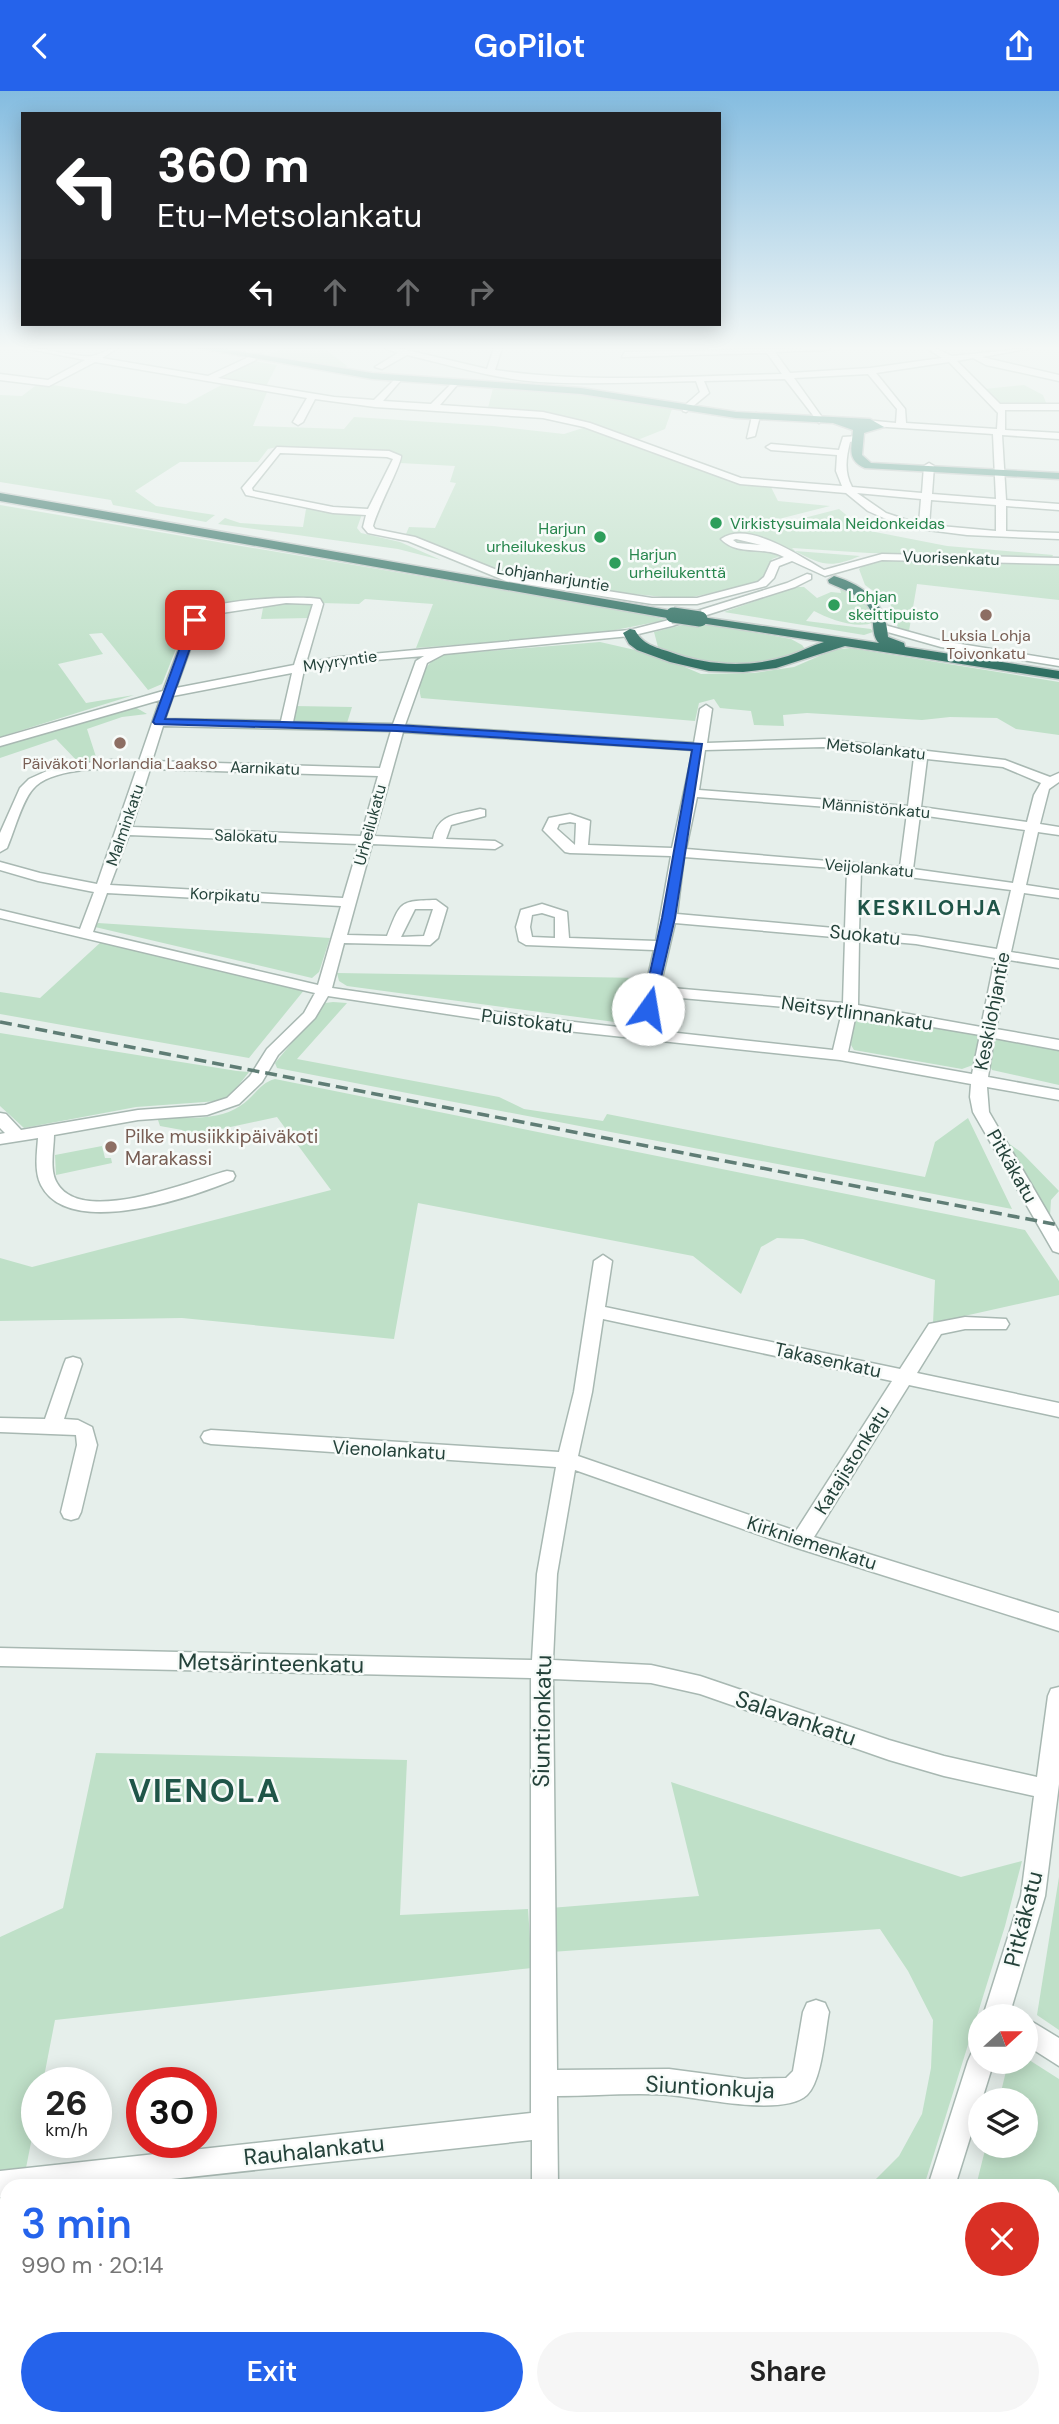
<!DOCTYPE html>
<html lang="en">
<head>
<meta charset="utf-8">
<style>
  body { margin:0; font-family:"DM Sans",sans-serif; background:#f6f6f6; color:#222; height:100vh; display:flex; flex-direction:column; font-size:26px; white-space:nowrap }
  * { box-sizing:border-box; margin:0 }
  p { font-size:23px; color:#767676 }
  .icon { flex:none; width:38px; height:38px; fill:none; stroke:currentColor; stroke-width:2; stroke-linecap:round; stroke-linejoin:round }
  .map { position:relative; flex:1; overflow:hidden }
  .side { position:absolute; left:0px; top:2088px; width:1060px; height:247px; display:flex; flex-direction:column; background:#fff; border-radius:21px 21px 0 0; box-shadow:0 4px 18px #0003 }
  .side>* { flex:none }
  .guide { position:absolute; left:21px; top:21px; width:700px; height:214px; border-radius:0px; box-shadow:0 4px 18px #0003; background:#202124; color:#fff; overflow:hidden }
  .needle { width:46px; rotate:69deg }
  .fabs { position:absolute; left:968px; top:1913px; display:grid; gap:14px }
  .fabs a { display:grid; place-items:center; width:70px; height:70px; border-radius:50%; background:#fff; box-shadow:0 4px 18px #0003; font-size:35px }
  .speed { position:absolute; left:21px; top:1976px; display:flex; gap:14px; font-size:35px; font-weight:700; text-align:center }
  .speed>* { display:grid; place-content:center; width:91px; height:91px; border-radius:50%; background:#fff; box-shadow:0 4px 18px #0003; line-height:1 }
  .speed small { font-size:18px; font-weight:400 }
  .speed .limit { border:10px solid #d22; background:#fff; color:#111 }
  .pin { position:absolute; display:grid; place-items:center; width:60px; height:60px; color:#fff; margin:-30px; border-radius:14px; box-shadow:0 4px 10px #0006 }
  .me { position:absolute; width:77px; margin:-38px; rotate:13deg; stroke-linejoin:round; filter:drop-shadow(0 0 5px #0008) }
  .turn { display:flex; align-items:center; gap:24px; height:147px; padding:0 21px; font-size:32px }
  .turn .icon { width:91px; height:91px; stroke-width:2.5 }
  .turn b { display:block; font-size:49px; line-height:60px }
  .lanes { display:flex; align-items:center; height:66px; padding:0 21px; background:#0003; justify-content:center; gap:35px; direction:ltr }
  .lanes .off { opacity:.35 }
  .round { display:grid; place-items:center; flex:none; width:74px; height:74px; border-radius:37px; background:#f6f6f6 }
  .summary { display:flex; align-items:center; justify-content:space-between; height:119px; padding:0 21px }
  h1 { font-size:42px; font-weight:600; line-height:52px; color:#2563eb }
  .button { display:flex; gap:14px; margin-top:auto; padding:14px 21px }
  .button a { flex:1; height:80px; border-radius:42px; background:#2563eb; color:#fff; font-size:28px; font-weight:600; line-height:80px; text-align:center }
  .button a+a { background:#f6f6f6; color:#222 }
  header { display:flex; justify-content:space-between; align-items:center; height:91px; padding:0 21px; background:#2563eb; color:#fff; font-size:32px; font-weight:600 }
  .map>svg:first-child { display:block }
  .green { fill:#bfe0c8 }
  .lines { fill:none; stroke-linecap:round; stroke-linejoin:round }
  .minor-casing { stroke:#a8b8b2; stroke-width:3 }
  .major-casing { stroke:#c2cac8; stroke-width:3 }
  .highway-casing { stroke:#c2cac8; stroke-width:3 }
  .minor { fill:#fff; fill-rule:evenodd }
  .major { fill:#6aa596; fill-rule:evenodd }
  .highway { fill:#2f6f62; fill-rule:evenodd }
  .rail { stroke:#5f7d75; stroke-width:3.5; stroke-dasharray:12 6; stroke-linecap:butt }
  .highway-bridge-casing { stroke:#c2cac8; stroke-width:18; stroke-linecap:butt }
  .highway-bridge { stroke:#2f6f62; stroke-width:15 }
  .route { fill:#2563eb; stroke:#184099; stroke-width:2 }
  .leisure-dot { fill:#2e9e5b; stroke:#f7fbf9; stroke-width:2.5 }
  .education-dot { fill:#8d6e63; stroke:#f7fbf9; stroke-width:2.5 }
  .labels { text-anchor:middle; dominant-baseline:central; stroke-width:5; stroke-linejoin:round; paint-order:stroke }
  .far-leisure-label { font-size:16px; fill:#27864d; stroke:#f7fbf9; text-anchor:start }
  .far-street-label { font-size:16px; fill:#24423a; stroke:#f7fbf9 }
  .far-education-label { font-size:16px; fill:#785e54; stroke:#f7fbf9 }
  .street-label { font-size:19px; fill:#24423a; stroke:#f7fbf9 }
  .education-label { font-size:19px; fill:#785e54; stroke:#f7fbf9; text-anchor:start }
  .far-district-label { font-size:21px; font-weight:bold; letter-spacing:2px; fill:#1f5548; stroke:#f7fbf9 }
  .near-street-label { font-size:23px; fill:#24423a; stroke:#f7fbf9 }
  .near-district-label { font-size:32px; font-weight:bold; letter-spacing:2px; fill:#1f5548; stroke:#f7fbf9 }
</style>
</head>
<body>
<header><svg class="icon" aria-label="back" viewBox="0 0 24 24"><path d="M15 5l-7 7 7 7"/></svg>GoPilot<svg class="icon" aria-label="share" viewBox="0 0 24 24"><path d="M12 15V3M7 8l5-5 5 5M5 13v7h14v-7"/></svg></header>
<div class="map">
<svg width="1059" height="2333" viewBox="0 0 1059 2333">
  <rect width="100%" height="100%" fill="#e6efeb"/>
  <g class="green">
    <path d="M283,257H324L347,275L345,278L263,266Z"/>
    <path d="M254,270L277,274L266,295L221,286Z"/>
    <path d="M227,291L268,299L253,335L344,338L354,326L493,335L564,343L586,336L746,393L771,396L778,410L830,415L759,433L765,437L839,418L865,439L947,455L1053,464L1052,466L869,462L792,457L795,460L860,465C831,477 823,475 795,460L772,468L764,488L753,493L688,507L663,506L578,497L510,486L406,443L409,436L435,437L456,392L450,391L455,375L400,372V366L277,356L268,358L258,371H180L135,400L156,415L215,424L206,431L113,414L111,409L0,391V304L22,305L39,292L186,313Z"/>
    <path d="M1024,294L1043,304L1047,314L1002,315L985,298Z"/>
    <path d="M493,297L587,304L672,318L665,338L635,350L545,323L488,317Z"/>
    <path d="M0,414L643,523L666,529L595,543L416,557L433,513L365,508L359,513L321,512L313,508L284,507L205,517L190,523L162,593L148,599L102,542L89,543L103,563L58,573L86,612L134,604L0,646Z"/>
    <path d="M306,418L358,421L362,423L357,437L361,442L400,451L441,469L398,458L218,433L225,427L240,432L303,436Z"/>
    <path d="M884,468L1059,472V509L917,493L909,540L898,537L890,512L865,494L859,478L867,472Z"/>
    <path d="M795,496H804L817,507L831,501L841,502L840,498L851,500L873,517L874,531C858,539 829,528 814,520L806,530L871,538L873,541L864,544L724,521Z"/>
    <path d="M287,510L313,512L315,515L309,527L261,528L263,517L200,525Z"/>
    <path d="M695,531L791,548L802,554L805,558C762,582 700,579 658,556L654,541Z"/>
    <path d="M600,551L657,564L701,583L754,582L794,576L833,559L850,557L1059,591V644L1016,638L997,627L950,626L922,629L807,622L783,624L784,635L754,634L751,620L720,617L714,608L699,612L695,630L421,607C416,590 426,573 439,564Z"/>
    <path d="M294,615L352,616L347,632H295L292,631Z"/>
    <path d="M135,616L147,623L122,626L87,638L98,672L80,673L56,648L0,667V654Z"/>
    <path d="M98,832L330,847L319,881L312,887L95,836Z"/>
    <path d="M101,851L305,898L249,967L0,923V901L40,907Z"/>
    <path d="M337,882L643,887L637,934L347,895L339,890Z"/>
    <path d="M333,911L347,912L297,968L499,1006L524,1018L603,1030L607,1023L925,1086L935,1051L968,1027L1012,1118L277,977L275,972L325,912Z"/>
    <path d="M854,922L980,944L973,974L962,978L854,959L851,954Z"/>
    <path d="M0,942L237,980L249,981L230,1005L218,1010L136,1016L24,1037L0,1015Z"/>
    <path d="M999,945L1059,956V994L992,979L990,975L995,951Z"/>
    <path d="M275,988L1025,1139L1059,1190V1204L933,1232L935,1189L803,1148L777,1147L761,1156L741,1203L693,1165L418,1112L394,1248L182,1227L0,1230V1167L32,1176L331,1099L277,1026L184,1046L182,1039L160,1035L157,1026C183,1026 217,1031 240,1015C254,1007 259,992 275,988Z"/>
    <path d="M1004,1049L1021,1061L1059,1100L1051,1109L1050,1125Z"/>
    <path d="M102,1055L105,1067H111L112,1072L56,1084L55,1064Z"/>
    <path d="M96,1662L407,1669L400,1824L528,1818L532,1877L55,1929L43,1991L37,1992V2021L25,2082L0,2085V1846L63,1817Z"/>
    <path d="M671,1691L961,1786L1022,1770L1005,1835L924,2095H869L899,2065L922,2023L931,1977L933,1929L908,1880L880,1838L551,1861L550,1817L699,1805Z"/>
    <path d="M1059,1786V1939L1037,1924Z"/>
    <path d="M1026,1967L1059,1988V2130L1054,2143V2095H976L986,2055L1026,2054V2009H999L1008,1972L1026,1970Z"/>
    <path d="M7,2102V2166L0,2207V2103Z"/>
    <path d="M708,2328H847L845,2333H708Z"/>
  </g>
  <g class="lines">
    <g class="minor-casing">
      <g id="minor">
        <path d="M25,257C46,256 76,267 92,265C101,264 107,257 118,257L102,267L208,285L253,264L256,269L218,287L334,306L374,309L398,285L402,288L383,310L431,313L454,290L458,293L440,314L543,321L590,332L741,387L842,395L836,380L837,364L771,359L766,356L771,353L839,359L843,346L858,345L863,348L850,351C846,367 844,381 852,396L922,402L924,375L929,372L934,375L932,403L996,408L993,343L872,335V331L875,330L896,332L897,318L868,283L794,287L824,329L819,332L785,288L704,290L709,302L686,321L683,320V316L700,301L696,290C644,291 591,294 539,291C495,288 450,274 407,264L382,278L375,276L398,262L385,257H398L487,278L494,257H502L495,279C590,293 686,285 782,283L767,262L622,266L625,261L830,257L826,259L775,261L790,282L870,277L942,267L926,257H935L952,265L1031,257L982,266L1059,284V290L986,274L973,267L957,270L1000,313H1059V319H1005V339L1059,342V348L1002,344L1006,409L1059,413V419L1006,415V440L1059,442V448L967,444L904,436L868,420L846,402L740,393L584,336L543,327L375,316L315,308L303,331L298,334L293,331L307,307L95,271L49,295L0,289V283L48,289L85,269ZM949,271L998,322L997,338L906,332L905,318L876,282ZM857,402L921,408L919,433L886,422ZM931,409L996,414V440L929,434Z"/>
        <path d="M756,322L760,325L755,345L747,347L752,325Z"/>
        <path d="M277,356L389,360L401,365C402,372 377,418 373,435L375,438L415,446L512,485L652,507H697L758,491L764,486L771,471L784,466C764,454 738,466 721,448C748,429 799,465 824,479L882,463L1059,467V473L882,469L825,485L792,470L779,475L774,487L766,495L697,513H652L506,490L408,450L368,442L363,436L366,424L333,422L246,404L242,397ZM280,362L387,366L393,368L368,418L333,416L253,400L252,397ZM736,448L761,454L737,452L733,449Z"/>
        <path d="M807,483L811,484V488L795,496L672,535L630,545L444,563L427,572L405,634L694,652L700,618L706,614L712,618L707,652L824,648L1005,669L1050,686L1059,682V691L1049,698L1040,733L1059,736V744L1038,741L1026,794L1059,799V807L1024,802L1011,861L1059,869V877L1009,869L996,938L1059,949V959L994,947L988,986L1059,999V1009L987,996L989,1021L1059,1141V1162L1053,1160L973,1021L970,1006L971,993L840,969L539,937L328,905L315,927L278,964L262,991L239,1013L207,1024L138,1029L54,1044C54,1058 49,1079 57,1092C82,1136 192,1089 227,1080L233,1081L235,1085L233,1089C192,1106 69,1149 41,1094C34,1080 37,1062 38,1047L0,1053V1043L5,1042L0,1037V1022L6,1023L21,1039L138,1019L205,1014L227,1007L250,985L267,958L304,922L315,902L0,827V819L80,838L94,801L38,790L0,779V771L40,782L97,793L137,677C111,677 51,676 33,698C22,710 14,741 7,757L0,761V742L20,697L29,688L49,679L78,673L112,669L139,670L160,609L0,655V647L163,600L192,523C209,509 297,504 320,508L323,513L306,572L339,566L630,539L665,530L787,492ZM286,512L313,513L294,574L176,597L202,525ZM424,565L416,570L393,633L293,631L304,579L339,572ZM292,582L281,630L165,628L173,605ZM163,635L391,640L380,677L152,670ZM403,641L693,659L672,757L588,754L590,730L570,723L549,727L543,739L565,761L570,762L671,765L656,850L569,847L567,821L542,813L521,819L516,836L519,850L526,854L654,859L636,938L539,927L332,897L344,852L430,854L438,847L447,817L436,809C398,810 401,811 387,845L347,844L372,753L495,758L502,754L495,750L446,748L451,734L485,725V719L480,718C457,724 438,722 433,748L374,745ZM824,656L914,666L908,715L699,699L705,659ZM927,668L1003,676L1041,692L1034,704L1027,731L921,716ZM150,678L378,685L361,745L132,736ZM697,706L907,722L900,776L686,758ZM920,724L1025,739L1013,792L913,778ZM570,731L576,732L575,754L557,738L559,733ZM129,744L359,753L343,807L110,794ZM684,766L847,778L845,838L677,823ZM861,780L1011,799L997,858L916,845L859,840ZM107,802L341,815L318,894L93,841ZM415,818H433L424,845L401,846ZM542,822L555,826V847L532,846L530,836L532,824ZM675,832L845,847L843,912L660,896ZM859,848L916,853L995,867L981,936L858,914ZM658,905L842,921L833,959L650,939ZM856,923L980,944L972,983L848,961Z"/>
        <path d="M881,533L942,550L1059,569V575L941,556L877,538L875,536Z"/>
        <path d="M603,1164L612,1170L605,1216L900,1278L929,1233L965,1226L1006,1228L1009,1233L1006,1238H965L941,1243L917,1282L1059,1312V1326L909,1294L814,1446L1059,1522V1540L794,1456L575,1379L557,1483L553,1569L651,1574L700,1585L889,1649L944,1665L1037,1686L1048,1605L1051,1598L1059,1596V1693L1045,1805L1009,1925H983L1021,1805L1034,1705L944,1685L889,1669L700,1603L651,1592L553,1588L557,1979L669,1978L745,1988L786,1987L793,1980L803,1921L807,1912L816,1909L825,1912L829,1921C825,1941 822,1990 807,2004C783,2026 702,2007 670,2004C633,2001 595,2005 557,2005L558,2095H532V2049L107,2095H7V2106H0V2080L531,2022V1587L0,1575V1557L532,1569L537,1483L556,1376L211,1353L204,1351L201,1346L204,1341L211,1339L559,1361L574,1301L594,1170ZM603,1228L892,1290L796,1440L578,1365L592,1301Z"/>
        <path d="M73,1266L80,1268L82,1273L64,1328L78,1329L92,1336L97,1354L81,1421L78,1427L71,1429L64,1427L61,1421L77,1354L76,1344L0,1341V1327L45,1328L64,1273L66,1268Z"/>
        <path d="M1026,1927L1059,1947V1975L1026,1954Z"/>
        <path d="M980,1958V1970H994L955,2095H928L968,1970L972,1961Z"/>
        <path d="M1054,2219L1059,2221V2250L1054,2248Z"/>
        <path d="M531,2328H560L561,2333H531Z"/>
        <path d="M856,2328H886L884,2333H854Z"/>
      </g>
    </g>
    <g class="major-casing">
      <path id="major" d="M197,257H218L372,282L581,297L736,321L870,328L884,336L864,342L862,364L871,372L1059,382V388L865,377C846,369 852,356 853,339L833,332L736,327L581,303L372,288Z"/>
    </g>
    <g class="highway-casing">
      <g id="highway">
        <path d="M0,402L673,520L680,524L673,528L0,410Z"/>
        <path d="M834,485C866,495 886,512 888,546L904,552L905,556L1059,580V588L845,555L776,577L743,581L709,580L670,571L637,559L629,553L623,542L630,538L635,539C643,554 655,556 670,561C707,575 750,577 788,565C800,561 811,555 824,551L700,532L695,531V525L879,552C870,544 876,526 868,515C860,504 842,498 829,492L828,489Z"/>
      </g>
    </g>
    <use href="#minor" class="minor"/>
    <use href="#major" class="major"/>
    <use href="#highway" class="highway"/>
    <path class="rail" d="M0,931L1059,1134"/>
    <g class="highway-bridge-casing">
      <path id="highway-bridge" d="M673,524L700,528"/>
    </g>
    <use href="#highway-bridge" class="highway-bridge"/>
  </g>
  <linearGradient id="sky" x2="0" y2="1"><stop stop-color="#84bce0"/><stop offset="0.44" stop-color="#f4f8f6"/><stop offset="1" stop-color="#f4f8f6" stop-opacity="0"/></linearGradient>
  <rect width="1059" height="583" fill="url(#sky)"/>
  <path class="route" d="M195,526L200,529L165,628L397,634L702,653L675,827L653,921H644L642,918L662,827L692,659L397,640L155,633L153,631L190,529Z"/>
  <g class="leisure-dot">
    <circle cx="716" cy="432" r="7"/>
    <circle cx="600" cy="446" r="7"/>
    <circle cx="615" cy="472" r="7"/>
    <circle cx="834" cy="514" r="7"/>
  </g>
  <g class="education-dot">
    <circle cx="986" cy="524" r="7"/>
    <circle cx="120" cy="652" r="7"/>
    <circle cx="111" cy="1056" r="7"/>
  </g>
  <g class="labels">
    <g class="far-leisure-label">
      <text x="730" y="432">Virkistysuimala Neidonkeidas</text>
      <text x="586" y="437" text-anchor="end">Harjun<tspan x="586" dy="18">urheilukeskus</tspan></text>
      <text x="629" y="463">Harjun<tspan x="629" dy="18">urheilukenttä</tspan></text>
      <text x="848" y="505">Lohjan<tspan x="848" dy="18">skeittipuisto</tspan></text>
    </g>
    <g class="far-street-label">
      <text transform="translate(951 467) rotate(2)">Vuorisenkatu</text>
      <text transform="translate(553 486) rotate(9)">Lohjanharjuntie</text>
      <text transform="translate(340 570) rotate(-8)">Myyryntie</text>
      <text transform="translate(876 658) rotate(6)">Metsolankatu</text>
      <text transform="translate(265 677) rotate(2)">Aarnikatu</text>
      <text transform="translate(876 717) rotate(5)">Männistönkatu</text>
      <text transform="translate(125 734) rotate(-71)">Malminkatu</text>
      <text transform="translate(370 734) rotate(-75)">Urheilukatu</text>
      <text transform="translate(246 745) rotate(2)">Salokatu</text>
      <text transform="translate(869 777) rotate(5)">Veijolankatu</text>
      <text transform="translate(225 804) rotate(3)">Korpikatu</text>
    </g>
    <g class="far-education-label">
      <text x="986" y="544">Luksia Lohja<tspan x="986" dy="18">Toivonkatu</tspan></text>
      <text x="120" y="672">Päiväkoti Norlandia Laakso</text>
    </g>
    <g class="street-label">
      <text transform="translate(865 844) rotate(6)">Suokatu</text>
      <text transform="translate(992 920) rotate(-79)">Keskilohjantie</text>
      <text transform="translate(857 922) rotate(8)">Neitsytlinnankatu</text>
      <text transform="translate(527 930) rotate(7)">Puistokatu</text>
      <text transform="translate(1012 1075) rotate(60)">Pitkäkatu</text>
      <text transform="translate(828 1269) rotate(12)">Takasenkatu</text>
      <text transform="translate(389 1359) rotate(3)">Vienolankatu</text>
      <text transform="translate(852 1369) rotate(-58)">Katajistonkatu</text>
      <text transform="translate(812 1452) rotate(18)">Kirkniemenkatu</text>
    </g>
    <g class="education-label">
      <text x="125" y="1045">Pilke musiikkipäiväkoti<tspan x="125" dy="22">Marakassi</tspan></text>
    </g>
    <g class="far-district-label">
      <text x="930" y="817">KESKILOHJA</text>
    </g>
    <g class="near-street-label">
      <text transform="translate(271 1572) rotate(1)">Metsärinteenkatu</text>
      <text transform="translate(796 1627) rotate(19)">Salavankatu</text>
      <text transform="translate(542 1630) rotate(-89)">Siuntionkatu</text>
      <text transform="translate(1023 1828) rotate(-76)">Pitkäkatu</text>
      <text transform="translate(710 1996) rotate(3)">Siuntionkuja</text>
      <text transform="translate(314 2059) rotate(-6)">Rauhalankatu</text>
    </g>
    <g class="near-district-label">
      <text x="205" y="1700">VIENOLA</text>
    </g>
  </g>
</svg>
<div class="fabs">
<a><svg class="needle" viewBox="-14 -14 28 28"><path d="M0-13l5 13h-10z" fill="#e53935"/><path d="M0 13l5-13h-10z" fill="#767676"/></svg></a>
<a><svg class="icon" aria-label="layers" viewBox="0 0 24 24"><path d="M12 4l9 5-9 5-9-5zM3 14l9 5 9-5"/></svg></a>
</div>
<div class="speed"><div>26<small>km/h</small></div><div class="limit">30</div></div>
<div class="pin" style="left:195px;top:529px;background:#d93025"><svg class="icon" aria-label="arrive" viewBox="0 0 24 24"><path d="M6 21V4h12l-3 4 3 4H6"/></svg></div>
<svg class="me" style="left:648px;top:918px" viewBox="-20 -20 40 40"><circle r="19" fill="#fff"/><path d="M0-13L10 11 0 6-10 11z" fill="#2563eb"/></svg>
<div class="guide">
<div class="turn"><svg class="icon" aria-label="left" viewBox="0 0 24 24"><path d="M17 20v-9H6M10 6l-5 5 5 5"/></svg><div><b>360 m</b>Etu-Metsolankatu</div></div>
<div class="lanes"><svg class="icon" aria-label="left" viewBox="0 0 24 24"><path d="M17 20v-9H6M10 6l-5 5 5 5"/></svg><svg class="icon off" aria-label="ahead" viewBox="0 0 24 24"><path d="M12 20V5M6 11l6-6 6 6"/></svg><svg class="icon off" aria-label="ahead" viewBox="0 0 24 24"><path d="M12 20V5M6 11l6-6 6 6"/></svg><svg class="icon off" aria-label="right" viewBox="0 0 24 24"><path d="M7 20v-9h11M14 6l5 5-5 5"/></svg></div>
</div>
<section class="side">
<div class="summary"><div><h1>3 min</h1><p>990 m · 20:14</p></div><a class="round" style="background:#d93025;color:#fff"><svg class="icon" aria-label="close" viewBox="0 0 24 24"><path d="M6 6l12 12M18 6L6 18"/></svg></a></div>
<div class="button"><a>Exit</a><a>Share</a></div>
</section>
</div>
</body>
</html>
